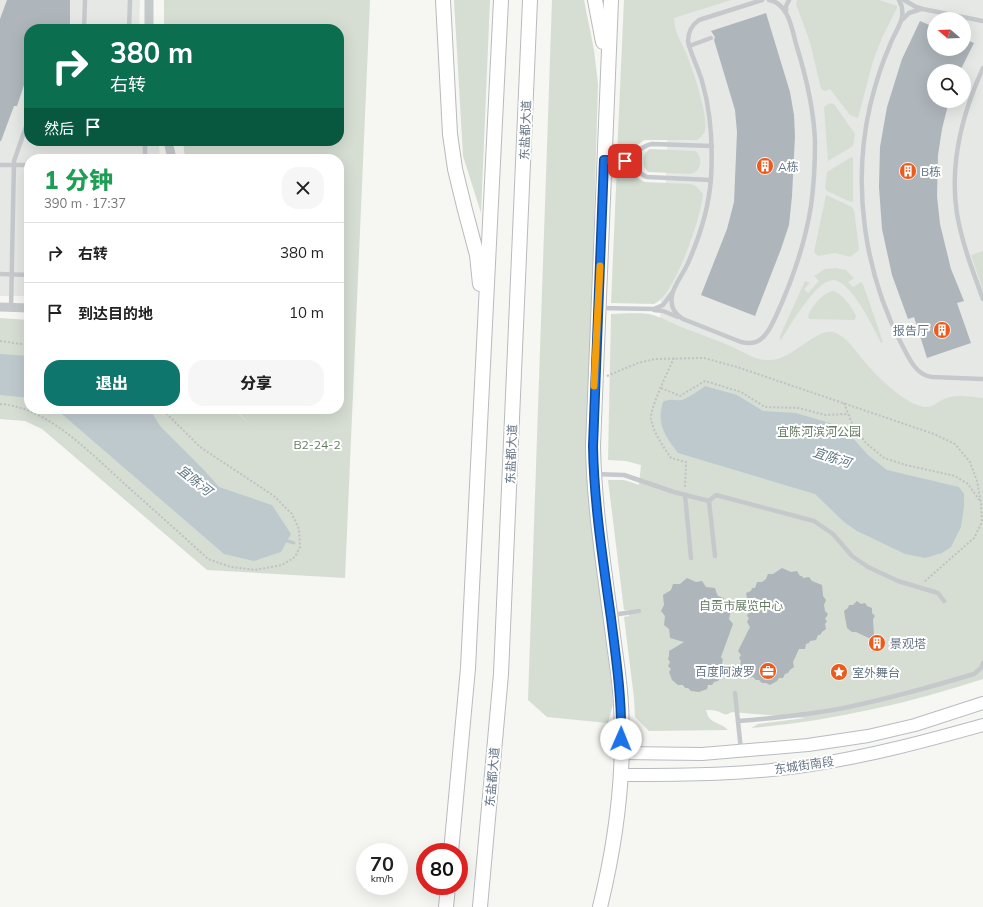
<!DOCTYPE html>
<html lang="zh">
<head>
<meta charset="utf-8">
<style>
  body { margin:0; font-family:Mulish,"Noto Sans SC",sans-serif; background:#f6f6f6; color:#222; height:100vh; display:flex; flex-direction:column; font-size:15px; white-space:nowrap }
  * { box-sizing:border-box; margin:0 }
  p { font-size:13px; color:#767676 }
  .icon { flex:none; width:22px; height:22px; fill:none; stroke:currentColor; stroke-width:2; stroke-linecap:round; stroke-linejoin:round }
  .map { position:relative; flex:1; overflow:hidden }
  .details { position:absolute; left:24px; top:154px; width:320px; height:260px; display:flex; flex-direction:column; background:#fff; border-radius:16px; box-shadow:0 4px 16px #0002 }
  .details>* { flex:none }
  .top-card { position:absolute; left:24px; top:24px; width:320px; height:122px; border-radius:16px; box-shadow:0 4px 16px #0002; background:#0b6e4f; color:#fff; overflow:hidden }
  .needle { width:26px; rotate:289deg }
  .fabs { position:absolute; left:927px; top:12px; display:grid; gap:8px }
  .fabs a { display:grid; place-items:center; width:44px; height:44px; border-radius:50%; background:#fff; box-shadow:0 4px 16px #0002; font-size:20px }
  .speed { position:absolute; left:356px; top:843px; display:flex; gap:8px; font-size:20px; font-weight:700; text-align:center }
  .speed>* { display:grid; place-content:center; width:52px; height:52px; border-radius:50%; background:#fff; box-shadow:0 4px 16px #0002; line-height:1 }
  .speed small { font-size:10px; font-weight:400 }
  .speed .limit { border:6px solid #d22; background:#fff; color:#111 }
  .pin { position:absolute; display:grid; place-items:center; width:34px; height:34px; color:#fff; margin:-17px; border-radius:8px; box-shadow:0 2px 6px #0006 }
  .me { position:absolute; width:44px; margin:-22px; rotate:1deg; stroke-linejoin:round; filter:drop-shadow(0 0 3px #0008) }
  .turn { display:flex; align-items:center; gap:14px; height:84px; padding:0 20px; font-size:18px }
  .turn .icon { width:52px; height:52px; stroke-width:2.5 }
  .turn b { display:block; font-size:28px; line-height:34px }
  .then { display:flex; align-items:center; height:38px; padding:0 20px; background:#0003; gap:8px; font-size:15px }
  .round { display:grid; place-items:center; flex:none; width:42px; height:42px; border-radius:16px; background:#f6f6f6 }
  .headline { display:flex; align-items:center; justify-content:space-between; height:68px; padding:0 20px }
  h1 { font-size:24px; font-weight:800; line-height:30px; color:#1e9e55 }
  .cta { display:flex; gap:8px; margin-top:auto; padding:8px 20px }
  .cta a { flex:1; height:46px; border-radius:16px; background:#0f766e; color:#fff; font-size:16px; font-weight:800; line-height:46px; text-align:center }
  .cta a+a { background:#f6f6f6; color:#222 }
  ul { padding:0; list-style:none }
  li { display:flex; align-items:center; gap:12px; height:60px; padding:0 20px; border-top:1px solid #e0e0e0 }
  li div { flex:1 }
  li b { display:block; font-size:15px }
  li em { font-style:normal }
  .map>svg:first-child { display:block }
  .built { fill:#e6e8e6; fill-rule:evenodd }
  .green { fill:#d6ded3 }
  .water { fill:#bec9ce }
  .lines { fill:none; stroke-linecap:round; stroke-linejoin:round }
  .stream { stroke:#bec9ce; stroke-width:3 }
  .building { fill:#aeb5bb }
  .secondary-casing { stroke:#b8bcc1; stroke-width:14 }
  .trunk-casing { stroke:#b8bbbe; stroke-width:16 }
  .path { stroke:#bfc1c3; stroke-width:2; stroke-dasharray:2 2; stroke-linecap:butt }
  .service { stroke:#c6c9cc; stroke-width:4.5 }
  .minor { stroke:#c6c9cc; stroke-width:9 }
  .secondary { stroke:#fff; stroke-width:12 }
  .trunk { stroke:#fff; stroke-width:14 }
  .route-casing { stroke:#114b97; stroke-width:10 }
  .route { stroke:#1a73e8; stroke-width:7 }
  .slow { stroke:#f59e0b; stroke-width:7 }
  .labels { text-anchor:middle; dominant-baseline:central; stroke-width:4; stroke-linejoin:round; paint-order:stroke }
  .street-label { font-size:12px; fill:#647485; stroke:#fff }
  .poi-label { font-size:12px; fill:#647485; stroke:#fff; text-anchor:start }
  .park-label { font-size:12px; fill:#667c63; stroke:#fff }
  .water-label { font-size:13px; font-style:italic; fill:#5f7682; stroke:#fff }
</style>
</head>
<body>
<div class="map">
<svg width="983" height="907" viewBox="0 0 983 907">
  <rect width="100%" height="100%" fill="#f6f6f2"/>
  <g class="built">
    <path d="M0,0H140L139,29H29V141H158L159,146L160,159H29V296H0Z"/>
    <path d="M673,0H983V448L660,322ZM934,19H964V49H934ZM934,71H964V101H934Z"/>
  </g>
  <g class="green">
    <path d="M164,0H370L345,578L207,570L42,429L25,421L0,419V318L29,320V409H234L250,425L235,409H339V159H185L183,141H339V29H164Z"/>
    <path d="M454,0H490L481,213L463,156Z"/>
    <path d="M552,0H584L594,50L598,84L587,462L589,499L607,635L613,704L608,723L547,717L528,700Z"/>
    <path d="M624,0H731L674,18C674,32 681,41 686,53C692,67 709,117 705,131C703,135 700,138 697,140H644L626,154L617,155Z"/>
    <path d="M797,0H879L897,6V8L882,38L873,61L858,118L850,115L830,89L825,91L821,89L810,42L796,4Z"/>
    <path d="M830,103L834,104L855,134L853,146L828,161L824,107Z"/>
    <path d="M650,149L695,151C703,157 702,171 691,174L648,172L644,167C643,159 643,153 650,149Z"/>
    <path d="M853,157V201L851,202L827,191L825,188L827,172L850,158Z"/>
    <path d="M617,165C634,165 632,178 645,182L691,184L696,186L703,194C702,215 674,297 654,304L611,303Z"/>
    <path d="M826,195L852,207L854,210L859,249L858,251L850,257L835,253L818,256L814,252Z"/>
    <path d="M983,251V291L971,255Z"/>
    <path d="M835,268L846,270L854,278L848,282L853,287L861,282L863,284L883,342L881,343C874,329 851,280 833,280C816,280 790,326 781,340L780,339V336L805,281L810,283L804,289L808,293L819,281L814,276L825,269Z"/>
    <path d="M834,291C844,296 851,306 856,316L855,320L809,319L808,316C812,306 823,292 834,291Z"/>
    <path d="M611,314C624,314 641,312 653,315C663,318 672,323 681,327C699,334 717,340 735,348C747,354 757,361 771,360C793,360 818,325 836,333C847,338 856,351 863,360C876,375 905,405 925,407C935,407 939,400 947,398C958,394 972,397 983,398V679C907,704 830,721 751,728L758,724L805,718L732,712C725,717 723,713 717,711C714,710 709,710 706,710C709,725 720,721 728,730L649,731L635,717L634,698L624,617L629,616L630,610H624L608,480H624L639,485L641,465L626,461L608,460Z"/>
  </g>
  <g class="water">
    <path d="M0,354L29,356V398L0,395Z"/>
    <path d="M705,386L737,395L763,411L796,413L843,427L868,455L887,470L959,487L964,494V507L961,527L951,547L942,553L925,558L905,554L857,531L844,522L815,494L678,453C665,436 656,424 663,402C670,398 675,401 682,400C690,397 698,391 705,386Z"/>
    <path d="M56,409H150L160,426L204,470L219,487L272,505L291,534L281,552L254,561L224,554Z"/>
  </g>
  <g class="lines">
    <path class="stream" d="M284,540L294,543"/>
  </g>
  <g class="building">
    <path d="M7,0H70V29H29V70L17,106H14L1,141H0V19Z"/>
    <path d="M766,13L790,92L794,115L795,136L792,196L789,225L781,249L755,316L701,295L727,229L734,202L737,132L735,110L714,40L715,37L711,31Z"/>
    <path d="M920,21L934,27V49H964V39L974,43L960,71H934V101H949L942,129L938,155L937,196L940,224L951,269L964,301L957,303L971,343L927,358L914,317L908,319L892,275L882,229L879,187L880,147L887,107L902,59Z"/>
    <path d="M782,568L791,572L797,571L800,576H802L803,578L809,577L812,581L822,585L823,596L826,600L824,605L825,611L828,614L825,619L827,621L825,624L826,629L822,632L820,635H818L816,640L810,641L809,643L806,644L805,649H799L793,662L794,667L790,670L788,673L785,674L783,678H779L777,681L770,685L766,683H762L759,680H756L753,677L749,678L743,673L740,665L741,661L739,658L741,655L738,651L750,627L747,622L749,618L747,616L748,613L745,609L748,604L746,602L747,598L746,593L751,591L752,588H755L757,582H762L766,579L768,574H773Z"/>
    <path d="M687,578L696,582L702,581L706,587L715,588L717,594L718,596L724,598V604L731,610L729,619L733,624L721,657L723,660L722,663L724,667L723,675L718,681L714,682L712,685H708L707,689L699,692L691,691L688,688H685L683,685H678L672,680L669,672L671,669L668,666L670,662L668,659L669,656V651L684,642L670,638L669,629L664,625L665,616L661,611L664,605L663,595L671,590L673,584H680Z"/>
    <path d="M857,601L861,604L865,603L867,606L872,608V613L875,616L873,619L874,636L881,635L886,642L882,650L873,652L868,644L871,639L856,632H852L847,628L844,611L848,608L849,605H853Z"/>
  </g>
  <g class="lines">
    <g class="secondary-casing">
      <g id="secondary">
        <path d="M621,753L702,754L808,745L868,736L915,725L983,703"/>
        <path d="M620,775C684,775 748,775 811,765C870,756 926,741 983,725"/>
      </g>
    </g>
    <g class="trunk-casing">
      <g id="trunk">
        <path d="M443,0L450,134L455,169L465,210L477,255L480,284"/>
        <path d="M595,0L603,42"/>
        <path d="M451,852L468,668L501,0"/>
        <path d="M446,907L448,886"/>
        <path d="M480,907L501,674L530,0"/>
        <path d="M600,907C616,842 625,773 621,705C620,682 616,659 613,636C605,573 594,509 593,446L611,0"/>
      </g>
    </g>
    <g class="path">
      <path d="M0,341L29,345"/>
      <path d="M674,358C669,369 649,410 651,419C654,434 663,446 671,458L686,462L685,487"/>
      <path d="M607,376L638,363L655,359L704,358L737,367L934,434L955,444L970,462L977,481L981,503L982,522L974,538L924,582"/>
      <path d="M661,388L680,396L705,381L741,392L765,407L799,408L825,415L848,414"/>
      <path d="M844,403L853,426L866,443L884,458L906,465L955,476L968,484L980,501"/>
      <path d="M0,404C49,407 93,456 128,487C155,511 182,535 208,559L231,567L255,570L282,565L295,557L300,547L299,529L292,514L274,496L200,447L162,409"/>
    </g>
    <g class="service">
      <path d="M762,0L699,20C692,25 688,32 688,41C689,50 699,70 702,81C711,112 713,145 711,178C709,207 700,236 688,263C684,273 673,286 672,296C670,306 675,314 683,319L741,342C749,344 755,344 761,339C769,333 772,324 776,316C792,281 805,244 811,206C814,185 815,163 815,142C814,108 806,76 796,44C792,28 788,3 769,0"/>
      <path d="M899,0C902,5 903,11 902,17C900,27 893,36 890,45C881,65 875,85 870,106C852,185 864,271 901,343C908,356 915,375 932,377L983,379"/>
      <path d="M904,0L916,7L923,9L983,21"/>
      <path d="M786,12V6L789,0"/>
      <path d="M902,20L909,13L921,9"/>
      <path d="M84,29L85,0"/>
      <path d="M129,29L130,0"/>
      <path d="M689,46L711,38"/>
      <path d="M983,68C962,114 949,163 957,214C962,243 973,272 983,299"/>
      <path d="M145,141V159"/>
      <path d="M606,160H621"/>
      <path d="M0,165H29"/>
      <path d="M711,180L647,177C637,173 632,163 621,160C633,158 639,146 652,144L712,146"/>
      <path d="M0,274L29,275"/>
      <path d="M11,308L14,161L29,118"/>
      <path d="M600,308L654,309L663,305L672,293"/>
      <path d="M654,310L663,311L678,317"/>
      <path d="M595,474L624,475L674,492L709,501"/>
      <path d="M685,495L691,558"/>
      <path d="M715,556L709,501L716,495L814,521L833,534L852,556L868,567L898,581L938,593L944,601"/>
      <path d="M612,615L639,611"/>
      <path d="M735,693L741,750"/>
      <path d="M738,721C776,718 816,714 853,706C894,697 934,686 974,674L981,668L983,663"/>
    </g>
    <g class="minor">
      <path d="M149,0V29"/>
      <path d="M168,141L172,159"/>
      <path d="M0,307L29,308"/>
    </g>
    <use href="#secondary" class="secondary"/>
    <use href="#trunk" class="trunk"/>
  </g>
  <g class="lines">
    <g class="route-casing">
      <path id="route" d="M621,739C622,698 616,658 611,618C603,561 594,503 593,446L604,160L625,161"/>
    </g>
    <use href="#route" class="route"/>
    <path class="slow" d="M594,386L600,266"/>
  </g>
  <defs>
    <g id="building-disc" transform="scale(0.9)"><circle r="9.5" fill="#ea5b1e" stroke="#fff"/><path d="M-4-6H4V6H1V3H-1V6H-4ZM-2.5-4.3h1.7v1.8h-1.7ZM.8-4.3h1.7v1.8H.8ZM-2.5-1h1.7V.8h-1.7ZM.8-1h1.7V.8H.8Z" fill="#fff"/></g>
    <g id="office-disc" transform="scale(0.9)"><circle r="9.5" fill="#ea5b1e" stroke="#fff"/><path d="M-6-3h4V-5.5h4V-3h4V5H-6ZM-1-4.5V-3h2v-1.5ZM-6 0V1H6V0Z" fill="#fff"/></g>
    <g id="sight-disc" transform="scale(0.9)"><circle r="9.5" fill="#ea5b1e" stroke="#fff"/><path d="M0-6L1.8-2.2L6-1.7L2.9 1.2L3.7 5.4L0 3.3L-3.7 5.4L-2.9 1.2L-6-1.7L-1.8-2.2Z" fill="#fff"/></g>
  </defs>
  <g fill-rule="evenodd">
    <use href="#building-disc" x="765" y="166"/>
    <use href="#building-disc" x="908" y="171"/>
    <use href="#building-disc" x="942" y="330"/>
    <use href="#building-disc" x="877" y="643"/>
    <use href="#office-disc" x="768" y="671"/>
    <use href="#sight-disc" x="839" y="672"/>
  </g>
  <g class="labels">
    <g class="street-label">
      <text transform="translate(525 130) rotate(-88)">东盐都大道</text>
      <text transform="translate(511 454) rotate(-88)">东盐都大道</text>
      <text transform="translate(804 765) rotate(-8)">东城街南段</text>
      <text transform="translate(492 777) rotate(-85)">东盐都大道</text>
    </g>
    <g class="poi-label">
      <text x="778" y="166">A栋</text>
      <text x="921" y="171">B栋</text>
      <text x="929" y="330" text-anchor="end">报告厅</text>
      <text x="890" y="643">景观塔</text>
      <text x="755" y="671" text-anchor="end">百度阿波罗</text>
      <text x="852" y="672">室外舞台</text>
    </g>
    <g class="park-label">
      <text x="819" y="431">宜陈河滨河公园</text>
      <text x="317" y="444">B2-24-2</text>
      <text x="741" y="605">自贡市展览中心</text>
    </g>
    <g class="water-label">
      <text transform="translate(832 457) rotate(18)">宜陈河</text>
      <text transform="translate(195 480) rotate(39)">宜陈河</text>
    </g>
  </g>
</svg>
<div class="fabs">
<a><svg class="needle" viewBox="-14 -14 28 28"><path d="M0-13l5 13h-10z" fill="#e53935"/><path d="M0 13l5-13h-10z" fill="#767676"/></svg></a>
<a><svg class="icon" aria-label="search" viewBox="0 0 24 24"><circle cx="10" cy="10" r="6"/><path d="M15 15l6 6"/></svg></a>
</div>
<div class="speed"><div>70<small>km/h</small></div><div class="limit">80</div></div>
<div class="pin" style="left:625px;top:161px;background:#d93025"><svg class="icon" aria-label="arrive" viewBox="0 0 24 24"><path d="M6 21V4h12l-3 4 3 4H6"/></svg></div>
<svg class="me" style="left:621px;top:739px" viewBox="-20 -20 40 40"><circle r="19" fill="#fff"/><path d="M0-13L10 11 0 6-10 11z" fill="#1a73e8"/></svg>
<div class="top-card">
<div class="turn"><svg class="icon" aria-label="right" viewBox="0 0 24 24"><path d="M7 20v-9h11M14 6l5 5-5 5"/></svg><div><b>380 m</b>右转</div></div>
<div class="then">然后<svg class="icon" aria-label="arrive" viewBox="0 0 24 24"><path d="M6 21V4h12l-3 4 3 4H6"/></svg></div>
</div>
<section class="details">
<div class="headline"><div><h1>1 分钟</h1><p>390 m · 17:37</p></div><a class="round"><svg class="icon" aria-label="close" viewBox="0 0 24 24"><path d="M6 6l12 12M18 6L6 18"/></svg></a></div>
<ul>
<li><svg class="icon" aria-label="right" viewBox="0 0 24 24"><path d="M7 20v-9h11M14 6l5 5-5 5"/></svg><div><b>右转</b></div><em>380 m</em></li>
<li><svg class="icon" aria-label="arrive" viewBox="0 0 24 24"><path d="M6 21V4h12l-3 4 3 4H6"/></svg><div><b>到达目的地</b></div><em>10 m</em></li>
</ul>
<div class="cta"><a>退出</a><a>分享</a></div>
</section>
</div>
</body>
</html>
